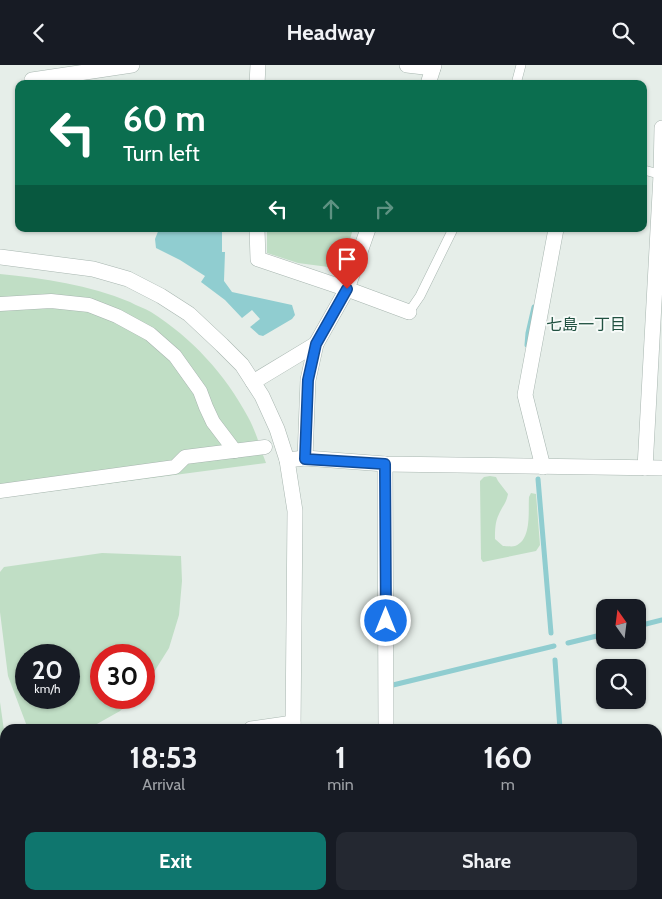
<!DOCTYPE html>
<html lang="en">
<head>
<meta charset="utf-8">
<style>
  body { margin:0; font-family:Cabin,"Noto Sans JP",sans-serif; background:#242831; color:#f1f3f6; height:100vh; display:flex; flex-direction:column; font-size:19px; white-space:nowrap }
  * { box-sizing:border-box; margin:0 }
  p { font-size:16px; color:#9ea1a6 }
  .icon { flex:none; width:28px; height:28px; fill:none; stroke:currentColor; stroke-width:2; stroke-linecap:round; stroke-linejoin:round }
  .map { position:relative; flex:1; overflow:hidden }
  .side { position:absolute; left:0px; top:659px; width:662px; height:176px; display:flex; flex-direction:column; background:#171b24; border-radius:15px 15px 0 0; box-shadow:0 1px 4px #0004 }
  .side>* { flex:none }
  .guide { position:absolute; left:15px; top:15px; width:632px; height:152px; border-radius:10px; box-shadow:0 1px 4px #0004; background:#0b6e4f; color:#fff; overflow:hidden }
  .needle { width:32px; rotate:346deg }
  .controls { position:absolute; left:596px; top:534px; display:grid; gap:10px }
  .controls a { display:grid; place-items:center; width:50px; height:50px; border-radius:10px; background:#171b24; box-shadow:0 1px 4px #0004; font-size:25px }
  .speed { position:absolute; left:15px; top:579px; display:flex; gap:10px; font-size:25px; font-weight:700; text-align:center }
  .speed>* { display:grid; place-content:center; width:65px; height:65px; border-radius:50%; background:#171b24; box-shadow:0 1px 4px #0004; line-height:1 }
  .speed small { font-size:12px; font-weight:400 }
  .speed .limit { border:8px solid #d22; background:#fff; color:#111 }
  .pin { position:absolute; display:grid; place-items:center; width:42px; height:42px; color:#fff; margin:-51px -21px; border-radius:50% 50% 50% 0; rotate:-45deg; box-shadow:0 0 5px #0007 }
  .pin .icon { rotate:45deg }
  .me { position:absolute; width:55px; margin:-28px; rotate:0deg; stroke-linejoin:round; filter:drop-shadow(0 0 4px #0008) }
  .turn { display:flex; align-items:center; gap:18px; height:105px; padding:0 25px; font-size:22px }
  .turn .icon { width:65px; height:65px; stroke-width:2.5 }
  .turn b { display:block; font-size:35px; line-height:42px }
  .lanes { display:flex; align-items:center; height:48px; padding:0 25px; background:#0003; justify-content:center; gap:25px; direction:ltr }
  .lanes .off { opacity:.35 }
  .eta { display:flex; justify-content:space-evenly; align-items:center; height:85px; text-align:center }
  .eta b { font-size:30px; font-weight:800; line-height:35px }
  .cta { display:flex; gap:10px; margin-top:auto; padding:10px 25px }
  .cta a { flex:1; height:58px; border-radius:10px; background:#0f766e; color:#fff; font-size:20px; font-weight:800; line-height:58px; text-align:center }
  .cta a+a { background:#242831; color:#f1f3f6 }
  header { display:flex; justify-content:space-between; align-items:center; height:65px; padding:0 25px; background:#171b24; font-size:22px; font-weight:800 }
  .map>svg:first-child { display:block }
  .green { fill:#c0dec5; fill-rule:evenodd }
  .water { fill:#90cdd0 }
  .lines { fill:none; stroke-linecap:round; stroke-linejoin:round }
  .stream { stroke:#90cdd0; stroke-width:5 }
  .service-casing { stroke:#a8b6b0; stroke-width:10 }
  .pedestrian-casing { stroke:#a8b6b0; stroke-width:15 }
  .minor-casing { stroke:#a8b6b0; stroke-width:16 }
  .tertiary-casing { stroke:#a8b6b0; stroke-width:16 }
  .service { stroke:#fff; stroke-width:9 }
  .pedestrian { stroke:#fff; stroke-width:14 }
  .minor { stroke:#fff; stroke-width:15 }
  .tertiary { stroke:#fff; stroke-width:15 }
  .route-casing { stroke:#114b97; stroke-width:12 }
  .route { stroke:#1a73e8; stroke-width:9 }
  .labels { text-anchor:middle; dominant-baseline:central; stroke-width:4; stroke-linejoin:round; paint-order:stroke }
  .neighbourhood-label { font-size:16px; fill:#215141; stroke:#f6faf8 }
</style>
</head>
<body>
<header><svg class="icon" aria-label="back" viewBox="0 0 24 24"><path d="M15 5l-7 7 7 7"/></svg>Headway<svg class="icon" aria-label="search" viewBox="0 0 24 24"><circle cx="10" cy="10" r="6"/><path d="M15 15l6 6"/></svg></header>
<div class="map">
<svg width="662" height="834" viewBox="0 0 662 834">
  <rect width="100%" height="100%" fill="#e6eee9"/>
  <g class="green">
    <path d="M267,164H353L342,201L336,203L298,198L267,188Z"/>
    <path d="M0,209C44,213 89,220 130,237C137,241 144,243 151,247C192,273 225,309 248,352C256,366 260,383 266,398L0,433Z"/>
    <path d="M490,411L496,412L498,416L508,429C506,439 503,440 499,449C495,457 495,465 495,474L503,481C506,481 512,482 515,481C532,475 528,446 529,432L531,428L536,429L540,480L536,486L483,497L481,494L480,416L484,412Z"/>
    <path d="M102,488L181,491L182,516L179,550L169,583L144,623V590H101V632L134,633L120,646L88,664H28L8,611L0,547V507L4,502ZM26,590H69V632H26Z"/>
    <path d="M0,637L5,673V809H0Z"/>
  </g>
  <path class="water" d="M159,164H222V187H225L224,216L232,227L292,240L295,250L292,254L263,271L259,270L250,262L260,254L252,245L242,253L225,235L201,217L205,211L180,195L156,183L155,174Z"/>
  <g class="lines">
    <g class="stream">
      <path d="M527,280L528,268L534,242"/>
      <path d="M538,414L551,568"/>
      <path d="M638,561L662,555"/>
      <path d="M568,578L605,569"/>
      <path d="M555,595L560,664"/>
      <path d="M393,620L554,581"/>
    </g>
    <g class="service-casing">
      <g id="service">
        <path d="M516,19L521,0"/>
        <path d="M644,105L662,110"/>
        <path d="M409,247L420,231L453,164"/>
      </g>
    </g>
    <g class="pedestrian-casing">
      <g id="pedestrian">
        <path d="M0,239L51,236L89,240L117,251L150,269L175,291L200,326L206,342L213,357L235,386"/>
        <path d="M0,426L175,402L185,392L265,382"/>
      </g>
    </g>
    <g class="minor-casing">
      <g id="minor">
        <path d="M407,0L433,3"/>
        <path d="M32,15L132,0"/>
        <path d="M257,19L258,0"/>
        <path d="M428,19L434,0"/>
        <path d="M257,164L258,194L347,224L316,279L308,315L305,393"/>
        <path d="M368,164L347,224L409,247"/>
        <path d="M253,317L316,279"/>
        <path d="M287,395L305,393L385,399L662,403"/>
        <path d="M385,399L386,664"/>
        <path d="M543,402L525,330L556,164"/>
        <path d="M645,403L661,110L662,63"/>
        <path d="M251,664L293,658"/>
        <path d="M44,830V834"/>
        <path d="M384,834V830"/>
      </g>
    </g>
    <g class="tertiary-casing">
      <g id="tertiary">
        <path d="M0,192L93,204L128,214L161,231L189,249L222,280L242,300L262,331L277,364L287,395L295,446L293,664"/>
        <path d="M658,779L662,777"/>
        <path d="M658,800L662,799"/>
        <path d="M292,834V830"/>
        <path d="M487,834L499,830"/>
        <path d="M556,834L568,830"/>
      </g>
    </g>
    <use href="#service" class="service"/>
    <use href="#pedestrian" class="pedestrian"/>
    <use href="#minor" class="minor"/>
    <use href="#tertiary" class="tertiary"/>
  </g>
  <g class="lines">
    <g class="route-casing">
      <path id="route" d="M347,224L316,279L308,315L305,394L385,399L386,556"/>
    </g>
    <use href="#route" class="route"/>
  </g>
  <g class="labels">
    <g class="neighbourhood-label">
      <text x="586" y="259">七島一丁目</text>
    </g>
  </g>
</svg>
<div class="controls">
<a><svg class="needle" viewBox="-14 -14 28 28"><path d="M0-13l5 13h-10z" fill="#e53935"/><path d="M0 13l5-13h-10z" fill="#9ea1a6"/></svg></a>
<a><svg class="icon" aria-label="search" viewBox="0 0 24 24"><circle cx="10" cy="10" r="6"/><path d="M15 15l6 6"/></svg></a>
</div>
<div class="speed"><div>20<small>km/h</small></div><div class="limit">30</div></div>
<div class="pin" style="left:347px;top:224px;background:#d93025"><svg class="icon" aria-label="arrive" viewBox="0 0 24 24"><path d="M6 21V4h12l-3 4 3 4H6"/></svg></div>
<svg class="me" style="left:386px;top:556px" viewBox="-20 -20 40 40"><circle r="17" fill="#1a73e8" stroke="#fff" stroke-width="3"/><path d="M0-11L8 9 0 5-8 9z" fill="#fff"/></svg>
<div class="guide">
<div class="turn"><svg class="icon" aria-label="left" viewBox="0 0 24 24"><path d="M17 20v-9H6M10 6l-5 5 5 5"/></svg><div><b>60 m</b>Turn left</div></div>
<div class="lanes"><svg class="icon" aria-label="left" viewBox="0 0 24 24"><path d="M17 20v-9H6M10 6l-5 5 5 5"/></svg><svg class="icon off" aria-label="ahead" viewBox="0 0 24 24"><path d="M12 20V5M6 11l6-6 6 6"/></svg><svg class="icon off" aria-label="right" viewBox="0 0 24 24"><path d="M7 20v-9h11M14 6l5 5-5 5"/></svg></div>
</div>
<section class="side">
<div class="eta">
<div><b>18:53</b><p>Arrival</p></div>
<div><b>1</b><p>min</p></div>
<div><b>160</b><p>m</p></div>
</div>
<div class="cta"><a>Exit</a><a>Share</a></div>
</section>
</div>
</body>
</html>
